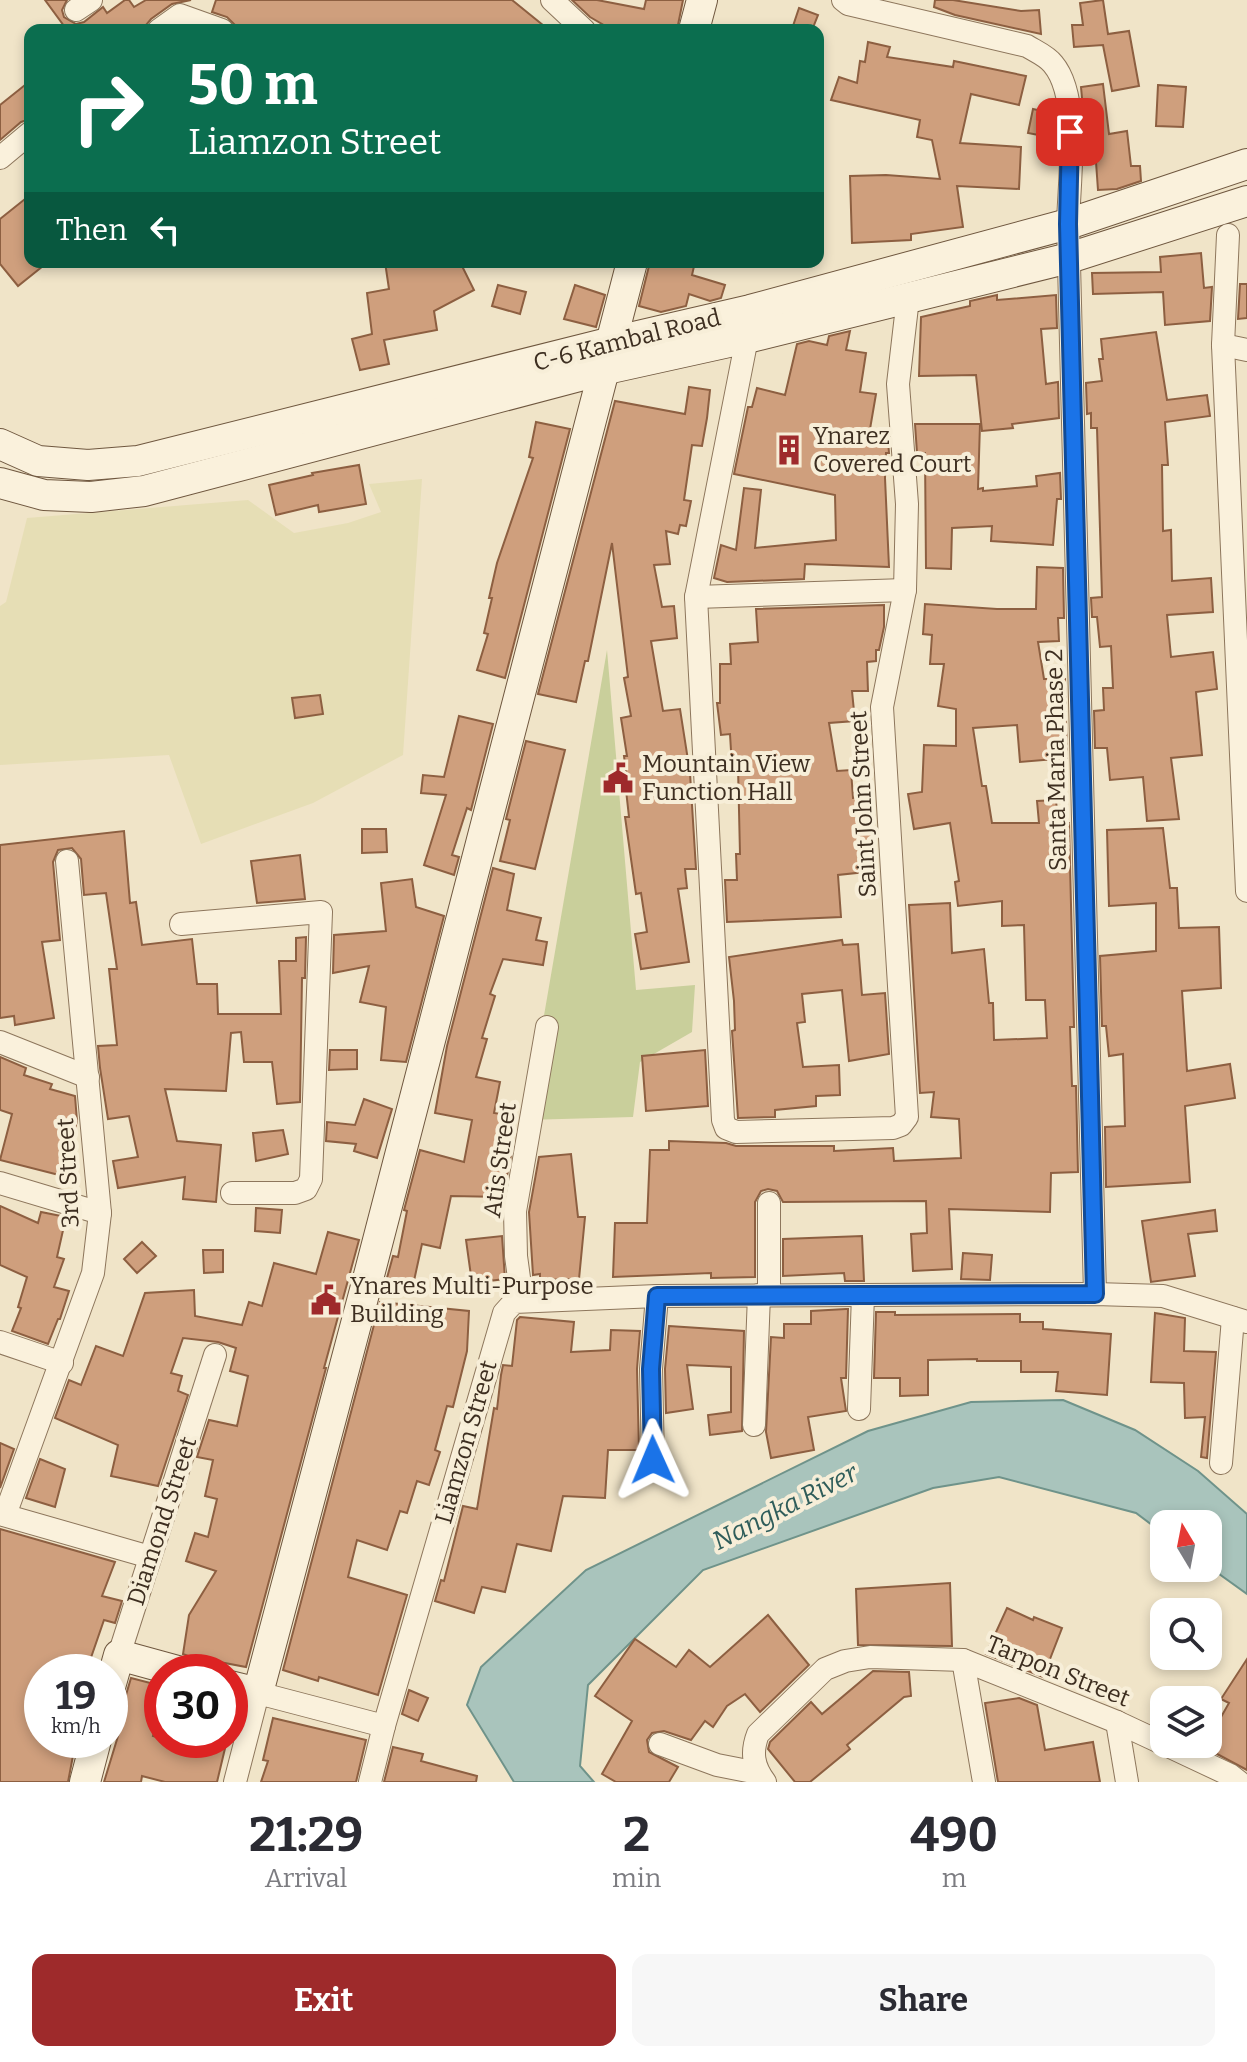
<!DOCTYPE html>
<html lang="en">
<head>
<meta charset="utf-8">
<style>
  body { margin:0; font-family:Bitter,serif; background:#f7f7f7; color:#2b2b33; height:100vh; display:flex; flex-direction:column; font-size:30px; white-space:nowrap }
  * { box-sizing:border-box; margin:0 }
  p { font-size:26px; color:#7c7c81 }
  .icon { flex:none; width:44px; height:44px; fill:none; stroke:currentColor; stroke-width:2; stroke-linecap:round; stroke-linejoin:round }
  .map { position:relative; height:1782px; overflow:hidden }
  .details { display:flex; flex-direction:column; background:#fff; flex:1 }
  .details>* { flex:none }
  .banner { position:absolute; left:24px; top:24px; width:800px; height:244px; border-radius:16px; box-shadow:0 4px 12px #0003; background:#0b6e4f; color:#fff; overflow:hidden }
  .needle { width:52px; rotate:350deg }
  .buttons { position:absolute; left:1150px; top:1510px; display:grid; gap:16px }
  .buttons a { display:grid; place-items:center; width:72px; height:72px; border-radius:16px; background:#fff; box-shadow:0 4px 12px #0003; font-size:40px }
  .speed { position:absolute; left:24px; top:1654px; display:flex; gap:16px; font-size:40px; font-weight:700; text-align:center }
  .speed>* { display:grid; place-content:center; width:104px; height:104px; border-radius:50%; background:#fff; box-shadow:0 4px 12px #0003; line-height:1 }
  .speed small { font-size:20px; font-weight:400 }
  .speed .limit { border:12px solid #d22; background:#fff; color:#111 }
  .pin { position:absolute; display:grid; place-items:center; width:68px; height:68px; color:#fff; margin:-34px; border-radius:16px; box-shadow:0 4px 12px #0006 }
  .me { position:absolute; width:88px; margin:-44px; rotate:359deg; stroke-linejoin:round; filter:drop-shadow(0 0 6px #0008) }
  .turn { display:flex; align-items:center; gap:28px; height:168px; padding:0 32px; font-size:36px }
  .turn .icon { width:104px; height:104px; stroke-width:2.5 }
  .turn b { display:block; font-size:56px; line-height:68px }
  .then { display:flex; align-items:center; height:76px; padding:0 32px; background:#0003; gap:16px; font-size:30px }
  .eta { display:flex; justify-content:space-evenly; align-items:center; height:136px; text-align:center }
  .eta b { font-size:48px; font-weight:700; line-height:56px }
  .action { display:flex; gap:16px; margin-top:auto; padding:16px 32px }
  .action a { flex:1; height:92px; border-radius:16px; background:#9e2a2b; color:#fff; font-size:32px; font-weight:700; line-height:92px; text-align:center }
  .action a+a { background:#f7f7f7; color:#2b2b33 }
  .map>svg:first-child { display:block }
  .farmland { fill:#e6deb5 }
  .green { fill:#c9cf9b }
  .water { fill:#a9c4bc; stroke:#6f938a; stroke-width:2 }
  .building { fill:#cf9f7d; stroke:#8d5f41; stroke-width:2 }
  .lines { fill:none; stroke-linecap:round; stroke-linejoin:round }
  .street-casing { stroke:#8d765c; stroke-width:24 }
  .secondary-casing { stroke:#6f573f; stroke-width:32 }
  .street { stroke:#faf1dc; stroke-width:22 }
  .secondary { stroke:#faf1dc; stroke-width:30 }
  .route-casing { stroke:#114b97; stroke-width:20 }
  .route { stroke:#1a73e8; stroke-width:14 }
  .labels { text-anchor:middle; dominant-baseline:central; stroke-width:8; stroke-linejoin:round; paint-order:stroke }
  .street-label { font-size:24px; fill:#3d2e20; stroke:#f7eed8 }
  .poi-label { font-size:24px; fill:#3d2e20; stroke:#f7eed8; text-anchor:start }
  .water-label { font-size:26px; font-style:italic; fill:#2f5d5a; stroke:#f7eed8 }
</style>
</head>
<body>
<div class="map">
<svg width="1247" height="1782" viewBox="0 0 1247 1782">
  <rect width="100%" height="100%" fill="#f0e4c8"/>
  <path class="farmland" d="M422,479L403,755L313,803L201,844L169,755L0,765V606L6,602L27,518L248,500L294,533L348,523L381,512L369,484Z"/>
  <path class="green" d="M607,650L636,990L695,985L692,1032L640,1062L633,1117L526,1120Z"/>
  <path class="water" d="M1063,1400L1135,1430L1198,1471L1247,1514V1594L1208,1566V1524H1164V1534L1136,1513L999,1477L933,1488L703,1570L588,1685L580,1766L594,1782H514L467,1705L481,1667L586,1570L868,1431L971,1402Z"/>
  <g class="building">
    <path d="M45,0H67L62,10L64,17L76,24L84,22L103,7L107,13L125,0H129L134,7L146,0H191L172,4L151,19L142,30H67Z"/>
    <path d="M216,0H512L549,30H240L227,17L212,12Z"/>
    <path d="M572,0H597L644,9L646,0H683L677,30L609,28L590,17Z"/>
    <path d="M935,0H953L1021,11L1039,10L1041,34L955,15L934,7Z"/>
    <path d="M1103,0L1108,34L1129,31L1139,86L1112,91L1103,45L1074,47L1072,25H1083L1080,3Z"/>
    <path d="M799,8L818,15L812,30L793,26Z"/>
    <path d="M868,42L890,47L887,57L953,67L954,61L1026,76L1019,105L971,94L960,143L1021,147L1019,189L957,186L963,227L911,234V240L852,243L850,176L886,175L940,179L932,140L917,137L920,120L831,100L839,77L857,83L860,61L865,62Z"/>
    <path d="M30,81V119L21,122L0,140V105Z"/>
    <path d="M1103,84L1109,134L1127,131L1131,166H1140L1141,181L1117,189L1098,190L1096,162L1088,163L1081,87Z"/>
    <path d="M1158,85L1186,87L1183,127L1156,126Z"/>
    <path d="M1033,109L1056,114L1054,138L1028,133Z"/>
    <path d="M30,195V262H48L18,286L0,264V219Z"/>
    <path d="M1201,253L1204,288L1212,287L1210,321L1165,325L1163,292L1093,294L1092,273L1161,272L1160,257Z"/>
    <path d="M385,262H460L474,290L434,311L437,330L384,340L389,364L360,370L352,339L372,334L367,293L389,289Z"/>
    <path d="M650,262H695L692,275L725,285L721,298L710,301L689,294L686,306L661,312L639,306Z"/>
    <path d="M1240,284H1247V318L1238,319Z"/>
    <path d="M498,285L526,292L520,314L492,306Z"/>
    <path d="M575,285L605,295L596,327L564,319Z"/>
    <path d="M997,295V300L1056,295L1057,328L1041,329L1046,384L1058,382L1059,418L1012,424L1013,428L982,431L976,375L919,376L921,317L970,306V301Z"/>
    <path d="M850,331L846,350L866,353L860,392L876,394L870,429H887L889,453H886L885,478L889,567L805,564L804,579L727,582L714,578L721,545L736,550L744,488L761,490L755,548L836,540L835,495L734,474L748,407H752L757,388L785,395L797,344L809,341L827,345L829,336Z"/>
    <path d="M1156,332L1167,400L1207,395L1210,416L1165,422L1168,465H1162L1163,531L1171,530L1172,581L1211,578L1213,612L1167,615L1171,657L1213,652L1217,689L1196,692L1202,755L1171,758L1179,819L1147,821L1143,777L1110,780L1107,748H1095L1094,711L1104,710L1103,688H1113L1111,646L1100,647L1097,617H1092L1091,598L1102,597L1097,428H1091V413L1087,414L1086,383L1102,381L1099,359H1103L1101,339Z"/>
    <path d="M689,387L710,390L707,418L702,446L692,445L684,500L691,501L686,526L680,525L678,534L666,531L670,564L654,565L662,607L674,606L677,638L651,641L663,711L680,709L690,773L696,869H685L687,888L678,889L689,962L641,969L635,934L647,932L641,893L636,894L625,817H629L625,781L627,780L624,756H627L621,718L631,716L624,678L628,677L612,543L588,661H585L576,702L538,694L615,401L685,414Z"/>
    <path d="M536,422L570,429L505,678L477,670L488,634L484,633L492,598H489L497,563L533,458L529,457Z"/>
    <path d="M915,424H980L978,489L983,488V491L1037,486L1036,476L1060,473L1061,499H1057L1053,545L991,541L992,526L952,528L951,569L926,568L925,453H917Z"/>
    <path d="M359,465L366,504L319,512L318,505L276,515L269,485L313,475L312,473Z"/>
    <path d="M1037,567L1063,568L1064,618H1058L1059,641L1038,642L1044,679H1065L1067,758L1020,762L1017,725L973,728L982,786H986L992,823H1039L1037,801L1056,800L1058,823H1069L1074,1027H1070L1072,1086H1076L1078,1172L1051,1173L1050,1212L949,1209L952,1269L913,1271L911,1234L927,1233L926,1201L783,1202L777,1191L768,1189L761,1191L755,1202V1277L711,1278V1273L613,1277L615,1223H647L650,1150H669V1141L726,1143L736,1146H834V1151L893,1148L894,1161L961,1158L959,1119L931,1117L934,1092L920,1093L909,905L950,903L952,953L984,949L989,1003H993L994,1040L1047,1038L1045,1000H1026L1024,925L1002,926V901L958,906L955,882L959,881L950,823L914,829L908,794L922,792L924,745L956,746V709L938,706L944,664H930L932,635L923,634L925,604L997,609H1036Z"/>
    <path d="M884,605V627L879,650H876V661L867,662L868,691H852L855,721L829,723L837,771L851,770L853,798L871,797L875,871L838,875L841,917L727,922L725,880H737L736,854H740L738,767H732L730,734L721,735L717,703H720V664H731L730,644L758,642L756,609Z"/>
    <path d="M320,695L323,714L295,718L292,698Z"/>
    <path d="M459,716L493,724L471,810L467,808L452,855L459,857L454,875L424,865L446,795L421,793L423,775L444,777Z"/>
    <path d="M526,741L565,750L535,869L500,861L510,820L506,819Z"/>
    <path d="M1163,828L1170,888H1177L1179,928L1219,927L1221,988L1182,991L1187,1071L1230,1064L1235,1098L1185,1106L1190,1182L1106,1187L1105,1127L1125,1126L1123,1054L1109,1056L1106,1026H1102L1100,956L1156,951V903L1109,906L1107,830Z"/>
    <path d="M362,829H386L387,852L362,853Z"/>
    <path d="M124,831L130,903L136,902L142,945L192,939L197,984H217L218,1014H281L279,961H296V938L306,937L305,978H302L300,1102L277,1104L272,1062H244L241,1032L231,1033L226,1091L165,1089L177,1141L221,1145L216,1202L183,1199L185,1177L118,1188L113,1161L138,1157L129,1116L108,1119L100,1068L98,1046L117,1045L109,969H117L106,893L84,895L81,859L72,848L58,850L53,862L60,940L42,942L54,1018L15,1025L14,1016L0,1018V845Z"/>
    <path d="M300,855L305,899L257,903L251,861Z"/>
    <path d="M493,868L514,874L507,910L541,918L536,940L547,942L543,965L503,959L490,994L495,996L482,1038L487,1039L476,1077L500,1082L494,1113L514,1116L505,1155H511L503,1197L451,1196L440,1248L422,1244L412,1290L382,1296L393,1256L398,1257L407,1211L404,1210L420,1150L464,1162L472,1120L435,1113L447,1046Z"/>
    <path d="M412,879L416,907L444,916L406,1062L381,1060L386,1007L360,1002L369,966L333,973L334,935L386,931L381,883Z"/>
    <path d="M842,940L843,945L858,944L862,995L885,993L889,1054L849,1061L842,990L802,994L805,1022L797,1023L803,1067L839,1065L840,1095L816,1096V1106L775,1110V1117L738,1118L732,1031L735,1030L734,1001L729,957Z"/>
    <path d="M330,1050H357V1069L329,1070Z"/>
    <path d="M705,1050L708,1106L646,1111L642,1056Z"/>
    <path d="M0,1057L26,1068L24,1075L52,1084L50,1089L75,1096L77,1121L63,1176L0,1160L12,1114L0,1110Z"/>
    <path d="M364,1099L392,1109L377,1158L354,1151L356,1144L326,1141L327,1122L355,1125Z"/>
    <path d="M283,1130L288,1154L256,1161L253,1133Z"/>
    <path d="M571,1154L578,1217H585L579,1279L540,1280V1274L533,1275L529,1212L539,1157Z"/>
    <path d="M0,1206L38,1223L41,1212L66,1217L57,1257L64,1259L54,1287L69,1291L60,1319H58L48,1344L12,1331L21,1308L18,1307L27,1277L0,1265Z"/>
    <path d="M256,1208L282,1210L280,1233L255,1231Z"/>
    <path d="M1215,1210L1217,1231L1188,1234L1195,1276L1151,1282L1142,1221Z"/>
    <path d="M328,1232L359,1240L324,1368H326L246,1667L188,1656L183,1654L189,1615L216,1571L186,1561L195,1533L208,1537L217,1499L205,1496L213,1460L197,1457L209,1420L237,1426L248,1376L230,1371L236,1348L218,1342L183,1338L171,1373L182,1376L178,1391L188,1395L158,1486L111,1476L118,1445L55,1418L69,1380L81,1385L96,1346L123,1356L145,1293L194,1290L195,1316L242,1325L249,1302L262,1306L274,1263L316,1274Z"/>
    <path d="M502,1236L505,1279L472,1283L466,1240Z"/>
    <path d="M862,1236L864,1281H845L844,1273L783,1276V1239Z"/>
    <path d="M142,1242L156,1256L137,1273L124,1259Z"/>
    <path d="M203,1250H223V1272L204,1273Z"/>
    <path d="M963,1253L992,1255L990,1280L961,1279Z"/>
    <path d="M380,1302L469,1311L467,1351L453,1407L447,1406L435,1450L440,1452L429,1485L417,1481L407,1513L400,1511L387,1550L357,1540L348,1577L407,1595L378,1695L319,1677L318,1681L283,1670Z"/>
    <path d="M846,1309H848L846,1378H841L846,1411L808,1417L814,1450L771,1458L766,1432L771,1337L784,1338V1324H811V1311Z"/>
    <path d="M876,1312H895V1315L1020,1314V1322H1043V1329L1111,1334L1107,1395L1056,1391L1058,1372H1021V1361H977V1359L928,1360V1395L900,1396V1378H874Z"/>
    <path d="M1155,1313L1185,1318L1184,1351L1216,1352L1207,1458L1201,1457L1205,1417L1185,1418L1184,1383L1151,1382Z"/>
    <path d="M520,1317L574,1322L571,1352L610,1350L611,1330L640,1331L637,1369L639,1450H608L605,1498L563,1496L551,1551L517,1544L505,1592L482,1587L474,1613L435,1601L441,1580L444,1581L463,1506L477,1509L494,1408L497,1409L501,1375L503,1365L512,1366L517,1320Z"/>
    <path d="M669,1326L744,1331L742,1431L710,1435L708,1415L731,1412V1367L687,1365L693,1409L666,1413L665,1369Z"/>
    <path d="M0,1443L14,1449L0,1488Z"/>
    <path d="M40,1459L65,1469L55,1507L26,1498Z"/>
    <path d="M0,1529L115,1562L102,1596L122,1601L115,1623L104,1620L86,1672H42V1740H76L68,1782H0Z"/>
    <path d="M950,1583L952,1646L858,1645L856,1589Z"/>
    <path d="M1007,1608L1033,1620L1034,1617L1062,1628L1043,1677L986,1654Z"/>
    <path d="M768,1615L809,1665L760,1712L745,1694L727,1706L713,1727L705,1721L691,1740L664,1731L652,1733L647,1740L649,1752L678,1767L669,1782H616L602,1774L632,1721L595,1696L635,1639L676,1667L689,1650L710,1667Z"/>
    <path d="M1247,1659V1770L1204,1747L1229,1703L1221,1699Z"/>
    <path d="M873,1671L909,1672L911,1696L904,1697L847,1745L850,1749L810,1782H795L768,1749L770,1742L811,1702L822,1714Z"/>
    <path d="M131,1678L162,1686V1700L153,1736L196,1747L197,1740H227L217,1782H165L142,1776L141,1782H104L122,1723L118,1722Z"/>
    <path d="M409,1690L428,1698L418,1721L402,1714Z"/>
    <path d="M1019,1698L1037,1705L1045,1750L1093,1742L1100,1782H998L985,1703Z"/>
    <path d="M273,1718L366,1740L356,1782H261L268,1761L263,1760Z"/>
    <path d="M393,1747L423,1754L421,1761L477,1776L476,1782H384Z"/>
  </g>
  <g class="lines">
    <g class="street-casing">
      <g id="street">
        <path d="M552,0L584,30"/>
        <path d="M843,0L848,4L1027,46C1035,51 1047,56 1053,64C1081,97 1069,181 1068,224L1095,1294"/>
        <path d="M76,10L91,0"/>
        <path d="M159,30L180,15L222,30"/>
        <path d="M0,158L30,133"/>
        <path d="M1228,235L1223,345L1247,891"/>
        <path d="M747,338L696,597L723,1120L726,1128L736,1132L893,1128L901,1125L907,1117L882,707L905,590L907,504L898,384L908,298"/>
        <path d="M1223,345L1247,350"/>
        <path d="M696,597L905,590"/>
        <path d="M181,924L321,912L311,1179L306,1189L295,1193H232"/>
        <path d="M0,1042L88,1077"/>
        <path d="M0,1183L100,1213"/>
        <path d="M769,1295V1203"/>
        <path d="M522,1300L516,1256L515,1211L547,1027"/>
        <path d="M0,1342L62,1363"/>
        <path d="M859,1409L863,1295"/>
        <path d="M754,1425L759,1295"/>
        <path d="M653,1460L651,1369L657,1296"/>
        <path d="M1221,1463L1233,1318"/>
        <path d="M0,1514L150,1557"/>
        <path d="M5,1515L93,1273L100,1213L67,861"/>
        <path d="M119,1655L215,1355"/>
        <path d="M963,1660L984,1782"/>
        <path d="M1117,1722L1127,1782"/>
        <path d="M660,1744L717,1765L758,1773"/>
        <path d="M1164,1744L1230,1775L1239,1782"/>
        <path d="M235,1782L258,1693L384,1726"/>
        <path d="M370,1782L384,1726L504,1313L514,1302L657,1296L1095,1294L1163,1296L1247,1322"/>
        <path d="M765,1782C753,1766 751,1752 758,1734L825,1669L845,1661L870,1657L963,1660L1117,1722L1164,1744"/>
      </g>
    </g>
    <g class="secondary-casing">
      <g id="secondary">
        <path d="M694,30L702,0"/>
        <path d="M0,444L38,461L88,465L138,461L612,342L750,310L1068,224L1247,164"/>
        <path d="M0,483L44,495L91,497L144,491L602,370L747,338L1069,258L1247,201"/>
        <path d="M230,1686L258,1693L369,1275L632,262"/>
        <path d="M110,1687L119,1655L181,1672"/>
        <path d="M85,1782L96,1740"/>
      </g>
    </g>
    <use href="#street" class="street"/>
    <use href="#secondary" class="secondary"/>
  </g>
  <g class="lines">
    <g class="route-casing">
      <path id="route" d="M653,1460L651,1369L657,1296L1095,1294L1068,224L1070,132"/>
    </g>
    <use href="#route" class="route"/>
  </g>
  <defs>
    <g id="building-bare" transform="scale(2.4)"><path d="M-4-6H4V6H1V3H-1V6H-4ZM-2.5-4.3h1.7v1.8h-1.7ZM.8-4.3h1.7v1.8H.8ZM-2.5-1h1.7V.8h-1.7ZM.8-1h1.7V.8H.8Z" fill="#9e2a2b" stroke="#f7eed8" stroke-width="2.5" paint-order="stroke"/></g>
    <g id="civic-bare" transform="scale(2.4)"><path d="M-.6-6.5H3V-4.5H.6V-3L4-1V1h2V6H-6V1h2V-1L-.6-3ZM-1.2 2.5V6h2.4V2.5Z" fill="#9e2a2b" stroke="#f7eed8" stroke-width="2.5" paint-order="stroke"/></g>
  </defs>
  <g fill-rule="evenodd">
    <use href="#building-bare" x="789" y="450"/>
    <use href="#civic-bare" x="618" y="778"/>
    <use href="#civic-bare" x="326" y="1300"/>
  </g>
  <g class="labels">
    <g class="street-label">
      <text transform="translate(627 340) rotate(-14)">C-6 Kambal Road</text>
      <text transform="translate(1056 760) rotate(-91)">Santa Maria Phase 2</text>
      <text transform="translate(863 804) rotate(-93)">Saint John Street</text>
      <text transform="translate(500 1160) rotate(-82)">Atis Street</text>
      <text transform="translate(68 1173) rotate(-93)">3rd Street</text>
      <text transform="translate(466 1442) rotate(-74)">Liamzon Street</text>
      <text transform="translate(162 1521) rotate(-72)">Diamond Street</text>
      <text transform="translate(1058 1671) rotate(22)">Tarpon Street</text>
    </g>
    <g class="poi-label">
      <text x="813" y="436">Ynarez<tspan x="813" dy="28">Covered Court</tspan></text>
      <text x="642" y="764">Mountain View<tspan x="642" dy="28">Function Hall</tspan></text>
      <text x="350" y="1286">Ynares Multi-Purpose<tspan x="350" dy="28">Building</tspan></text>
    </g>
    <g class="water-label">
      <text transform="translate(785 1507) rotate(-27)">Nangka River</text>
    </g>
  </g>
</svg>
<div class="buttons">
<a><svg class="needle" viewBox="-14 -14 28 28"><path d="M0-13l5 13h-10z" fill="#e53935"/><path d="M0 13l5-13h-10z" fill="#7c7c81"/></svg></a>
<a><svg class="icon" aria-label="search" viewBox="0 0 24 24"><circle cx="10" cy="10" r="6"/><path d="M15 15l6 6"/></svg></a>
<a><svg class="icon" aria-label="layers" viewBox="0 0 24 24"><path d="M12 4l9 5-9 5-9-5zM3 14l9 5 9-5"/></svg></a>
</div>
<div class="speed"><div>19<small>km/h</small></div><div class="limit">30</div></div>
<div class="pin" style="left:1070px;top:132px;background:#d93025"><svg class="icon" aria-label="arrive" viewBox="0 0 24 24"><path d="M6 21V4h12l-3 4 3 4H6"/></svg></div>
<svg class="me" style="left:653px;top:1460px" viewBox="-20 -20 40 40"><path d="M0-17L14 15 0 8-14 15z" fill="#1a73e8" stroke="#fff" stroke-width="4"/></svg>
<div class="banner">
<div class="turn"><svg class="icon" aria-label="right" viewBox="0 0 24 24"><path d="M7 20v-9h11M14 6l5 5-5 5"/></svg><div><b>50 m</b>Liamzon Street</div></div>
<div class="then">Then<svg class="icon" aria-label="left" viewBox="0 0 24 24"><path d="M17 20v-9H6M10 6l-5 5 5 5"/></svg></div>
</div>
</div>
<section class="details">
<div class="eta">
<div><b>21:29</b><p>Arrival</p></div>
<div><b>2</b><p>min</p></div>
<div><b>490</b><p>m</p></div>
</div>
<div class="action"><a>Exit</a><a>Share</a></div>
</section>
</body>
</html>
